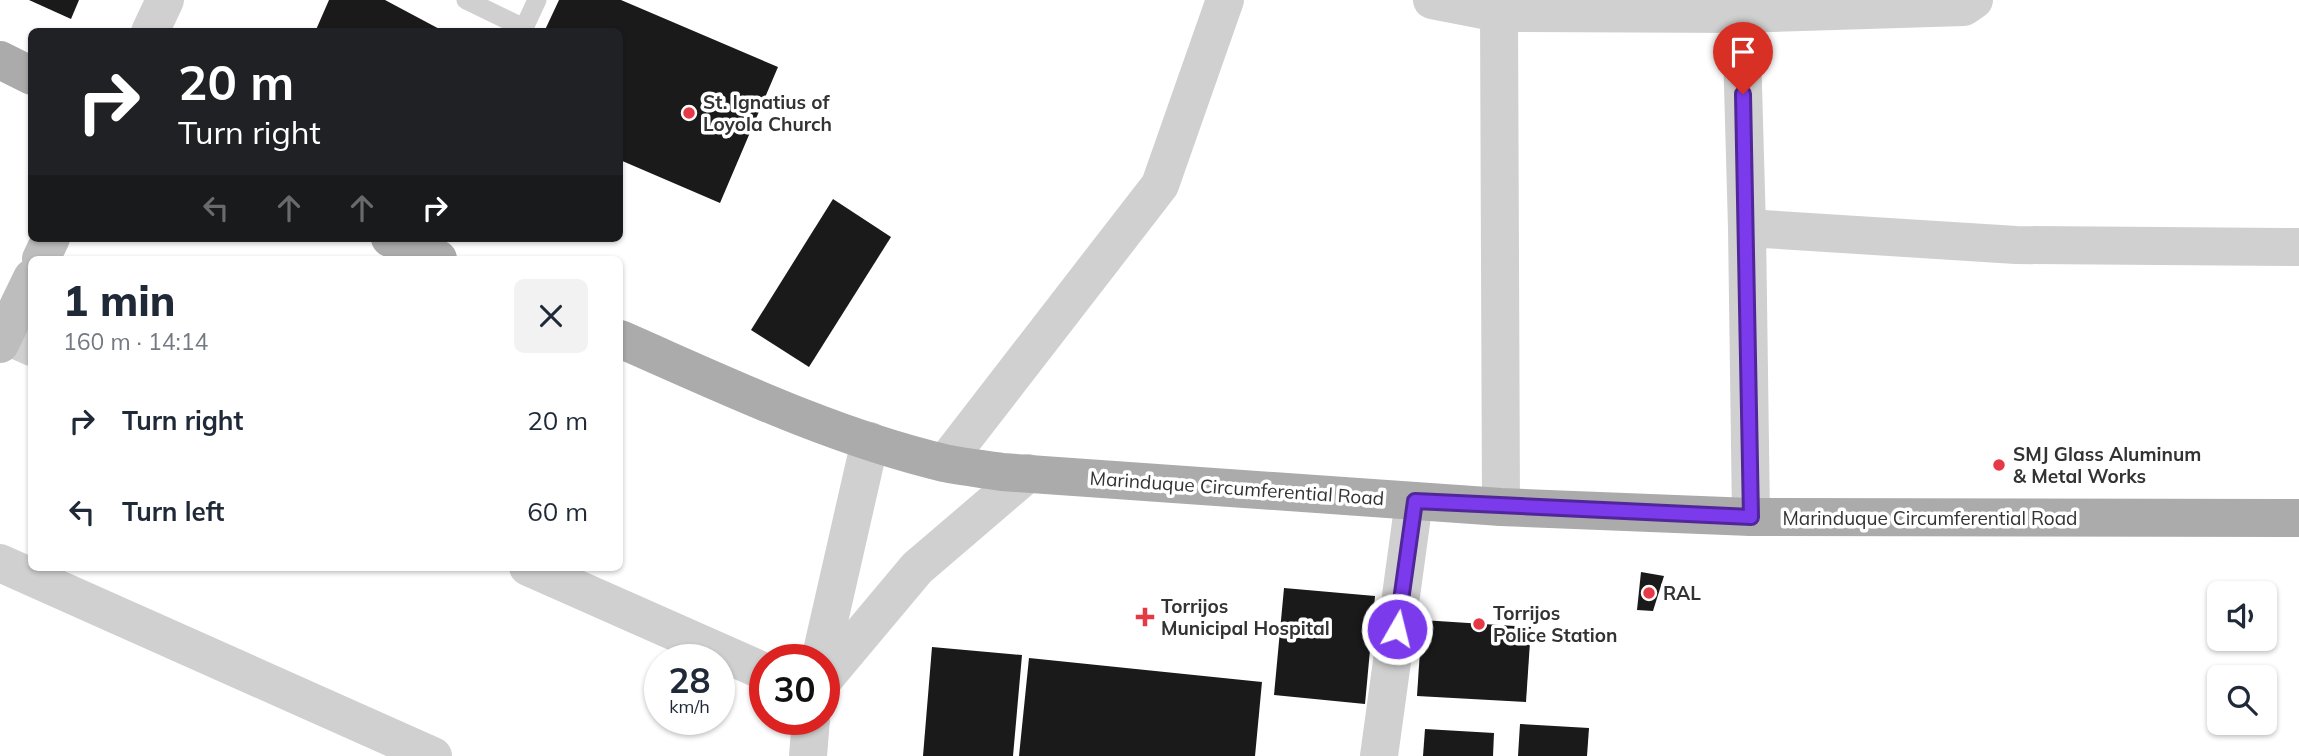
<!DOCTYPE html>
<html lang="en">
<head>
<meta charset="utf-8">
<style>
  body { margin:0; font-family:Mulish,sans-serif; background:#f2f2f3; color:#1f2937; height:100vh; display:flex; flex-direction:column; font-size:26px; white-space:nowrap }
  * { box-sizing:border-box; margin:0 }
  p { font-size:23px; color:#747a83 }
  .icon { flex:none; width:38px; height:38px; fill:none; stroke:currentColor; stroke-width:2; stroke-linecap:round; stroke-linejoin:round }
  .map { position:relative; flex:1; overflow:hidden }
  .panel { position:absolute; left:28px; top:256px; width:595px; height:315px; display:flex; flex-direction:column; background:#fff; border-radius:10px; box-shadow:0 2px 5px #0004 }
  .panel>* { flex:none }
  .banner { position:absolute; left:28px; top:28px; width:595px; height:214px; border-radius:10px; box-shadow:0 2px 5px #0004; background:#202124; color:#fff; overflow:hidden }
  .controls { position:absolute; left:2207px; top:581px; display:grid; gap:14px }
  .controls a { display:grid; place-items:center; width:70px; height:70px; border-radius:10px; background:#fff; box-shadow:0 2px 5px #0004; font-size:35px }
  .speed { position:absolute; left:644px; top:644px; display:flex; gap:14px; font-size:35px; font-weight:700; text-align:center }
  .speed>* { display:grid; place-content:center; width:91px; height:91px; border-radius:50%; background:#fff; box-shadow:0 2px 5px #0004; line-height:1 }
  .speed small { font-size:18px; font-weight:400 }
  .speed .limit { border:10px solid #d22; background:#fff; color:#111 }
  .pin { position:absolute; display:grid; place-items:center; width:60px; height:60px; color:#fff; margin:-72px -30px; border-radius:50% 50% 50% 0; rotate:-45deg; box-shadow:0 0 7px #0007 }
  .pin .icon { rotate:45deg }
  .me { position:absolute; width:77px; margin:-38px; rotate:8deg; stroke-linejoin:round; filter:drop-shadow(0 0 5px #0008) }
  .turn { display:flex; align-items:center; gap:24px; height:147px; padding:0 35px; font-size:32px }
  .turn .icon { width:91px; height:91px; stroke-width:2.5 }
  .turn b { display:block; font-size:49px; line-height:60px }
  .lanes { display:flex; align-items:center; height:66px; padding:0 35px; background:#0003; justify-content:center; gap:35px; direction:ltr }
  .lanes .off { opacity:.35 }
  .round { display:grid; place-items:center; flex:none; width:74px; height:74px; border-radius:10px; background:#f2f2f3 }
  .head { display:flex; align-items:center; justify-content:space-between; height:119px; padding:0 35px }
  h1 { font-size:42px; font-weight:800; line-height:52px }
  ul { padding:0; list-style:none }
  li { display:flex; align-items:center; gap:21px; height:91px; padding:0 35px }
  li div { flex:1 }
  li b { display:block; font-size:26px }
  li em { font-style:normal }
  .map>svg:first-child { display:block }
  .building { fill:#1a1a1a }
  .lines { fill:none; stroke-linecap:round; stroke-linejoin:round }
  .lane { stroke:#d0d0d0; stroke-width:19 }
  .street { stroke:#d0d0d0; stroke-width:38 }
  .secondary { stroke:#bdbdbd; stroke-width:38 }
  .primary { stroke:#ababab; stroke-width:38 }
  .route-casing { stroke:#51269a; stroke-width:18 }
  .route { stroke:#7c3aed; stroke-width:12 }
  .poi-dot { fill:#e63946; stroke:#fff; stroke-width:2.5 }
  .labels { text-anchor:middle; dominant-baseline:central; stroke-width:7; stroke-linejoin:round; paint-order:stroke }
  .poi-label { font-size:19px; font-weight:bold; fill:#333; stroke:#fff; text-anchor:start }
  .street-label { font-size:19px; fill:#333; stroke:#fff }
</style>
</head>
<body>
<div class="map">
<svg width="2299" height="756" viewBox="0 0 2299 756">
  <rect width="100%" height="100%" fill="#fff"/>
  <g class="building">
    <path d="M29,0H79L71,19Z"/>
    <path d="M329,0H385L445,32H315Z"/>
    <path d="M559,0H621L778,67L720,203L620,160V32H544Z"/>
    <path d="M833,199L891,237L809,367L751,330Z"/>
    <path d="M1641,572L1664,576L1653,611L1637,610Z"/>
    <path d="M1284,588L1375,596L1365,704L1274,695Z"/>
    <path d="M1422,620L1531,627L1526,702L1417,696Z"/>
    <path d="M932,647L1022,655L1013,756H923Z"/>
    <path d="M1029,658L1262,682L1255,756H1019Z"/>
    <path d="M1520,724L1589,728L1587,756H1518Z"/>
    <path d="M1425,729L1494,733L1493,756H1423Z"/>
  </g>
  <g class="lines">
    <path class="lane" d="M466,0L524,28L537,0"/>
    <g class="street">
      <path d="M1432,0L1499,13L1741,14L1964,7L1974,0"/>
      <path d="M1737,0L1741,14L1747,228L1751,517"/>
      <path d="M1499,13L1501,507"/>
      <path d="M150,32L165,0"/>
      <path d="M1747,228L2016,245L2299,247"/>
      <path d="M0,333L32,347"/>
      <path d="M945,463L1160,185L1225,0"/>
      <path d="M0,563L433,756"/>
      <path d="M528,567L765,672"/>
      <path d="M820,660L870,441"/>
      <path d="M824,679L917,568L1028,473"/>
      <path d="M808,756L811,719"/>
      <path d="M1379,756L1414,501"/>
    </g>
    <g class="secondary">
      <path d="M41,259L51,238"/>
      <path d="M0,344L32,278"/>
    </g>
    <g class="primary">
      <path d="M0,60L32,76"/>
      <path d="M390,238L438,259"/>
      <path d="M620,339C725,385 831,436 944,463C963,467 983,469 1002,472L1501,507L1751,517L2299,518"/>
    </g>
  </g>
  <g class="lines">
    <g class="route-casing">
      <path id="route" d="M1397,629L1415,501L1751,517L1743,94"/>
    </g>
    <use href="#route" class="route"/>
  </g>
  <g class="poi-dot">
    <circle cx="689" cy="113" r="7"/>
    <circle cx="1999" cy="465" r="7"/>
    <circle cx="1649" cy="593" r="7"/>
    <path d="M1141.5 606.5h7v7h7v7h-7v7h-7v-7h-7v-7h7z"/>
    <circle cx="1479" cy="624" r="7"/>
  </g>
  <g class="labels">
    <g class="poi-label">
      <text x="703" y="102">St. Ignatius of<tspan x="703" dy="22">Loyola Church</tspan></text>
      <text x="2013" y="454">SMJ Glass Aluminum<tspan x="2013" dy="22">&amp; Metal Works</tspan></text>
      <text x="1663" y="593">RAL</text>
      <text x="1161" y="606">Torrijos<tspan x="1161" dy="22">Municipal Hospital</tspan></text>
      <text x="1493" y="613">Torrijos<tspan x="1493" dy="22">Police Station</tspan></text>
    </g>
    <g class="street-label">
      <text transform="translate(1237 488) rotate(4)">Marinduque Circumferential Road</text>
      <text x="1930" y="518">Marinduque Circumferential Road</text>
    </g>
  </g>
</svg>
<div class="controls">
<a><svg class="icon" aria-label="sound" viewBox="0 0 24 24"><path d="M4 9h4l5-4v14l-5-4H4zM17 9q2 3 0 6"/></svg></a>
<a><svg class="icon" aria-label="search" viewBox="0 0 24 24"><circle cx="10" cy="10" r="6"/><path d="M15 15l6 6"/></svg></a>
</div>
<div class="speed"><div>28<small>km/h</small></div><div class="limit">30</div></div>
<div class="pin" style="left:1743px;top:94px;background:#d93025"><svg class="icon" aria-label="arrive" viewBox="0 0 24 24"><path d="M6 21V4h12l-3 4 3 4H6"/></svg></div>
<svg class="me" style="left:1397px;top:629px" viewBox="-20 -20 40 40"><circle r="17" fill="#7c3aed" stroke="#fff" stroke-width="3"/><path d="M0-11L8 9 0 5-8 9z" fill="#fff"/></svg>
<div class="banner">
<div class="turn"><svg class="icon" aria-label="right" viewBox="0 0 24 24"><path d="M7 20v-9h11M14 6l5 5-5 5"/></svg><div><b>20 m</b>Turn right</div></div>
<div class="lanes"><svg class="icon off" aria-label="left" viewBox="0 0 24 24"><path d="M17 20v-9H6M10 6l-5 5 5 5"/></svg><svg class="icon off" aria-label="ahead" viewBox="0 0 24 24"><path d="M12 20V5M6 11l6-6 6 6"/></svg><svg class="icon off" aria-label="ahead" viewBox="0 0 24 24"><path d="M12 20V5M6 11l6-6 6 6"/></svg><svg class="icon" aria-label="right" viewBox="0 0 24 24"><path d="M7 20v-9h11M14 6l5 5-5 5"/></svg></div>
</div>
<section class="panel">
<div class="head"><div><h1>1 min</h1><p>160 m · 14:14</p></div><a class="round"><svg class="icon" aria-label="close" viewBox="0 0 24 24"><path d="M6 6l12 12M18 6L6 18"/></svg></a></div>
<ul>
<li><svg class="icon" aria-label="right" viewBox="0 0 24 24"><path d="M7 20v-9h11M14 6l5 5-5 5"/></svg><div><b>Turn right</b></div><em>20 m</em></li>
<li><svg class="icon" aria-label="left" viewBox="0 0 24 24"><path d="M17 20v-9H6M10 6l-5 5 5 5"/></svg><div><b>Turn left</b></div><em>60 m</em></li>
</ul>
</section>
</div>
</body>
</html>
